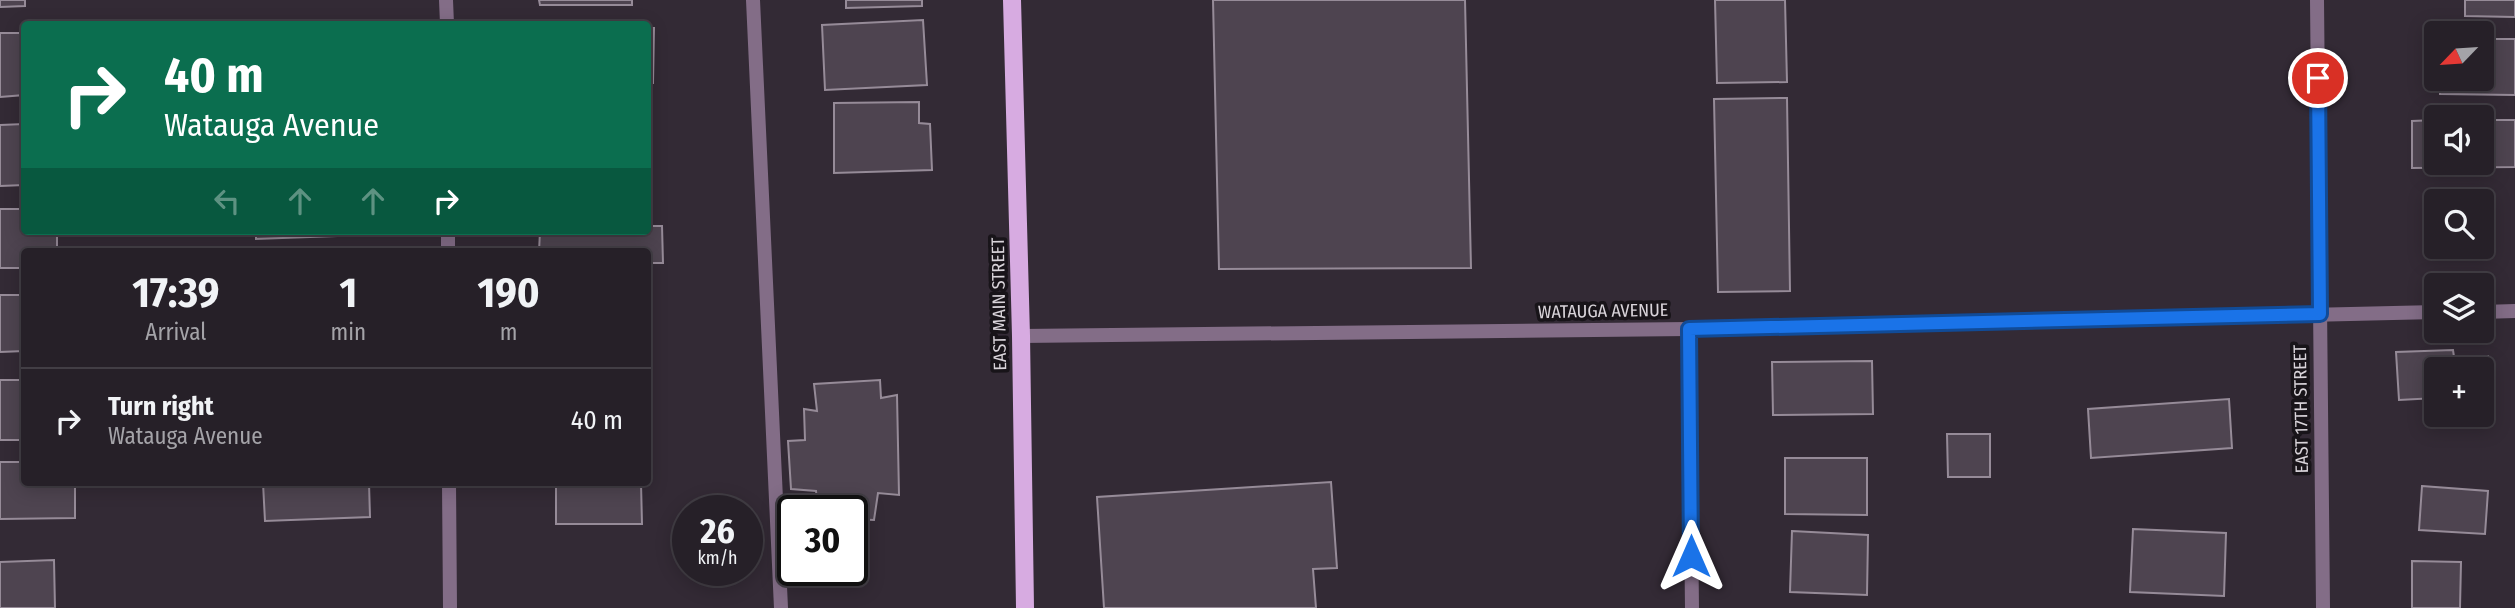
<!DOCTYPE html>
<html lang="en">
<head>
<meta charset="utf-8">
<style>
  body { margin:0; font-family:"Fira Sans Condensed",sans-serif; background:#322d34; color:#f1f3f6; height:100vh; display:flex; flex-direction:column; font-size:26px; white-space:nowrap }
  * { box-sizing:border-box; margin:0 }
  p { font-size:23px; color:#a4a3a8 }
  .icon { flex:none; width:38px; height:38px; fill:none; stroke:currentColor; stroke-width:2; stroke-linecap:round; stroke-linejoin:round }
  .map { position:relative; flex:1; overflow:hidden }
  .details { position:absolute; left:21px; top:248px; width:630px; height:238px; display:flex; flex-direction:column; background:#262028; border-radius:7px; box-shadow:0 4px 18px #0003,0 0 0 2px #423e45 }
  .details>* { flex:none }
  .hud { position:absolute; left:21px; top:21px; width:630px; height:214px; border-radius:7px; box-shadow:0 4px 18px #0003,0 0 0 2px #423e45; background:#0b6e4f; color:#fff; overflow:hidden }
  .needle { width:46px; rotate:245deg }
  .tools { position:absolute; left:2424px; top:21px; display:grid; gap:14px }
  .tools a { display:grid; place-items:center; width:70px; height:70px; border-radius:7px; background:#262028; box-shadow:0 4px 18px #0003,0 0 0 2px #423e45; font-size:35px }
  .speed { position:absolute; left:672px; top:495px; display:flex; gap:14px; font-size:35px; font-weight:700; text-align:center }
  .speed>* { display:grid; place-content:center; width:91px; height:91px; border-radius:50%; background:#262028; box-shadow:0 4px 18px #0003,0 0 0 2px #423e45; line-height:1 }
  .speed small { font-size:18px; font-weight:400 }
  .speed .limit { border:4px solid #111; border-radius:10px; background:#fff; color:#111 }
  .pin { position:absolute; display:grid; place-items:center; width:60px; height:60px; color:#fff; margin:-30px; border:4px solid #fff; border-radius:50%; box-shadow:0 2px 7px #0007 }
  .me { position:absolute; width:77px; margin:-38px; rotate:0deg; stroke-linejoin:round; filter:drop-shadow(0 0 5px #0008) }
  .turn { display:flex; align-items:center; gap:24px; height:147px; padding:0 28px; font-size:32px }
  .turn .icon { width:91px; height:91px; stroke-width:2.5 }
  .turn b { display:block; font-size:49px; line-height:60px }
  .lanes { display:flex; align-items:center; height:66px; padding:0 28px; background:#0003; justify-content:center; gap:35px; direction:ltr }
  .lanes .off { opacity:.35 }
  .eta { display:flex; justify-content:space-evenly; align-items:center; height:119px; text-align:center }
  .eta b { font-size:42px; font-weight:700; line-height:49px }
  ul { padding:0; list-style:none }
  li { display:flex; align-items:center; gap:21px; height:105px; padding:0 28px; border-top:2px solid #423e45 }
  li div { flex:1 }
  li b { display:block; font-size:26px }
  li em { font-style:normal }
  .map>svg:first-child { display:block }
  .building { fill:#4e4450; stroke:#968b98; stroke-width:2 }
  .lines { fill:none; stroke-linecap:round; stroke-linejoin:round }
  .service { stroke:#836d87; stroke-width:14 }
  .minor { stroke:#836d87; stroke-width:14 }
  .primary { stroke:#d7abe1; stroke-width:18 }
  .route-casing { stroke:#114b97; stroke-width:18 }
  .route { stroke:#1a73e8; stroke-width:12 }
  .labels { text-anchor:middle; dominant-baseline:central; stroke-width:7; stroke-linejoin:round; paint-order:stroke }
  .street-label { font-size:18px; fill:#d9d4da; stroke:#181419 }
</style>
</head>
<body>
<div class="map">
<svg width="2515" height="608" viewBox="0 0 2515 608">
  <rect width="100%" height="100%" fill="#332a35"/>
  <g class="building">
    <path d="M0,0H25V6L0,7Z"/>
    <path d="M539,0H632V5H540Z"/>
    <path d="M846,0H922V6L846,8Z"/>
    <path d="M1213,0H1465L1471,268L1219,269Z"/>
    <path d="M1715,0H1785L1787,82L1717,83Z"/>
    <path d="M2465,0H2515V17L2465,16Z"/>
    <path d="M923,20L927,85L825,90L822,25Z"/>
    <path d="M648,28H654L653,83H648Z"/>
    <path d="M0,33H24V95L0,97Z"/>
    <path d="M2482,39H2515V95L2440,94V79H2482Z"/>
    <path d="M1787,98L1790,291L1718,292L1714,99Z"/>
    <path d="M919,102V123L930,124L932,170L834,173V103Z"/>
    <path d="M2436,120V163H2482V120H2515V167L2412,168V121Z"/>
    <path d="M24,124V185L0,186V125Z"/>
    <path d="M0,209H24V231H57V252H24V268H0Z"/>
    <path d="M648,226H662L663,263H648V252H539L540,231H648Z"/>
    <path d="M256,231H364V235L256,239Z"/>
    <path d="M0,295H24V351L0,352Z"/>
    <path d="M2453,350L2454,357L2488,356L2489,396H2482V369H2436V398L2399,400L2396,352Z"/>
    <path d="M1872,361L1873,414L1773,415L1772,362Z"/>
    <rect x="0" y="380" width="24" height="60"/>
    <path d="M880,380L881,398L897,395L899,495L878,493L874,520L852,519V511H818L816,491L791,489L788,441L805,440L804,409L817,411L814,384Z"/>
    <path d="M2229,399L2232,448L2091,458L2088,409Z"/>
    <path d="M1947,434H1990V477H1948Z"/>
    <path d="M1785,458H1867V515L1785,514Z"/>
    <path d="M0,462H24V483H75V518L0,519Z"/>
    <path d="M1331,482L1337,568L1313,569L1316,608H1104L1097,497Z"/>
    <path d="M263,483H369L370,517L265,521Z"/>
    <path d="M556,483H641L642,524H556Z"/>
    <path d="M2422,486L2488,491L2485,534L2419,530Z"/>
    <path d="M2133,529L2226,533L2224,596L2130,592Z"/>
    <path d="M1792,531L1868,535L1867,595L1790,592Z"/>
    <path d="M54,560L55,608H0V562Z"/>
    <path d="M2412,561L2461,562L2460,608H2412Z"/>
  </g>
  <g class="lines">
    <path class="service" d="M753,0L781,608"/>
    <g class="minor">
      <path d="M446,0L447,24"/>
      <path d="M2317,0L2323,608"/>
      <path d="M448,231V252"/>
      <path d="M2482,312L2515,311"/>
      <path d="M1689,329L1692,608"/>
      <path d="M1021,336L1689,329L2436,312"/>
      <path d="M449,483L450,608"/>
    </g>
    <path class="primary" d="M1012,0L1021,336L1025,608"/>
  </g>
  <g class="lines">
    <g class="route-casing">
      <path id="route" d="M1691,556L1689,329L2320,314L2318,78"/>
    </g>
    <use href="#route" class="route"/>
  </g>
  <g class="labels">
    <g class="street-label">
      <text transform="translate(999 304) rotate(-91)">EAST MAIN STREET</text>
      <text transform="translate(1603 311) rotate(-1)">WATAUGA AVENUE</text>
      <text transform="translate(2301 409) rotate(-91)">EAST 17TH STREET</text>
    </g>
  </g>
</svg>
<div class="tools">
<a><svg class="needle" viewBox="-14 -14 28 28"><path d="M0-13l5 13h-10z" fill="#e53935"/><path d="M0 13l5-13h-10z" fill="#a4a3a8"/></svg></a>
<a><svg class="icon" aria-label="sound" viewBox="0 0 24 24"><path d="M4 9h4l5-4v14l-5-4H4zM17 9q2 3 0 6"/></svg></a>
<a><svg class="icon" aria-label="search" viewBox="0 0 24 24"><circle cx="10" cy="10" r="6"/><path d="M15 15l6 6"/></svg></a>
<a><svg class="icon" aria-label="layers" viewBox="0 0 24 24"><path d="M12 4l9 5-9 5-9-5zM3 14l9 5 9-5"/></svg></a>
<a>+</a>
</div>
<div class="speed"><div>26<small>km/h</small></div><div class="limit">30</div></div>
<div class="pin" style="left:2318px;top:78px;background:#d93025"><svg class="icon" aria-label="arrive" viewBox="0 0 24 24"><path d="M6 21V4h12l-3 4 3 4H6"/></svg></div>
<svg class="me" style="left:1691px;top:556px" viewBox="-20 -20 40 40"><path d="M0-17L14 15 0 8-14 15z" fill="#1a73e8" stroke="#fff" stroke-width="4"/></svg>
<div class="hud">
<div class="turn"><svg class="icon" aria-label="right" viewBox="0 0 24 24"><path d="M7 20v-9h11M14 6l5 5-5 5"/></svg><div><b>40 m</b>Watauga Avenue</div></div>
<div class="lanes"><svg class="icon off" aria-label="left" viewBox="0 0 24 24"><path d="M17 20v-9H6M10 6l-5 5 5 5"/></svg><svg class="icon off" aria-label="ahead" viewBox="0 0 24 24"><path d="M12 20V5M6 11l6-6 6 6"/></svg><svg class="icon off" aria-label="ahead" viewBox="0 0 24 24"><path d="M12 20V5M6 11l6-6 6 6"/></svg><svg class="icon" aria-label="right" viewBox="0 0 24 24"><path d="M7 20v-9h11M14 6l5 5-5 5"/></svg></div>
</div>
<section class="details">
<div class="eta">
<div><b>17:39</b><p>Arrival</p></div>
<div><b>1</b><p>min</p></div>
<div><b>190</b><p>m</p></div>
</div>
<ul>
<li><svg class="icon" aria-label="right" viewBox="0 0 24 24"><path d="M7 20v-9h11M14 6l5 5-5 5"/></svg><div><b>Turn right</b><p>Watauga Avenue</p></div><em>40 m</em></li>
</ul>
</section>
</div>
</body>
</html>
